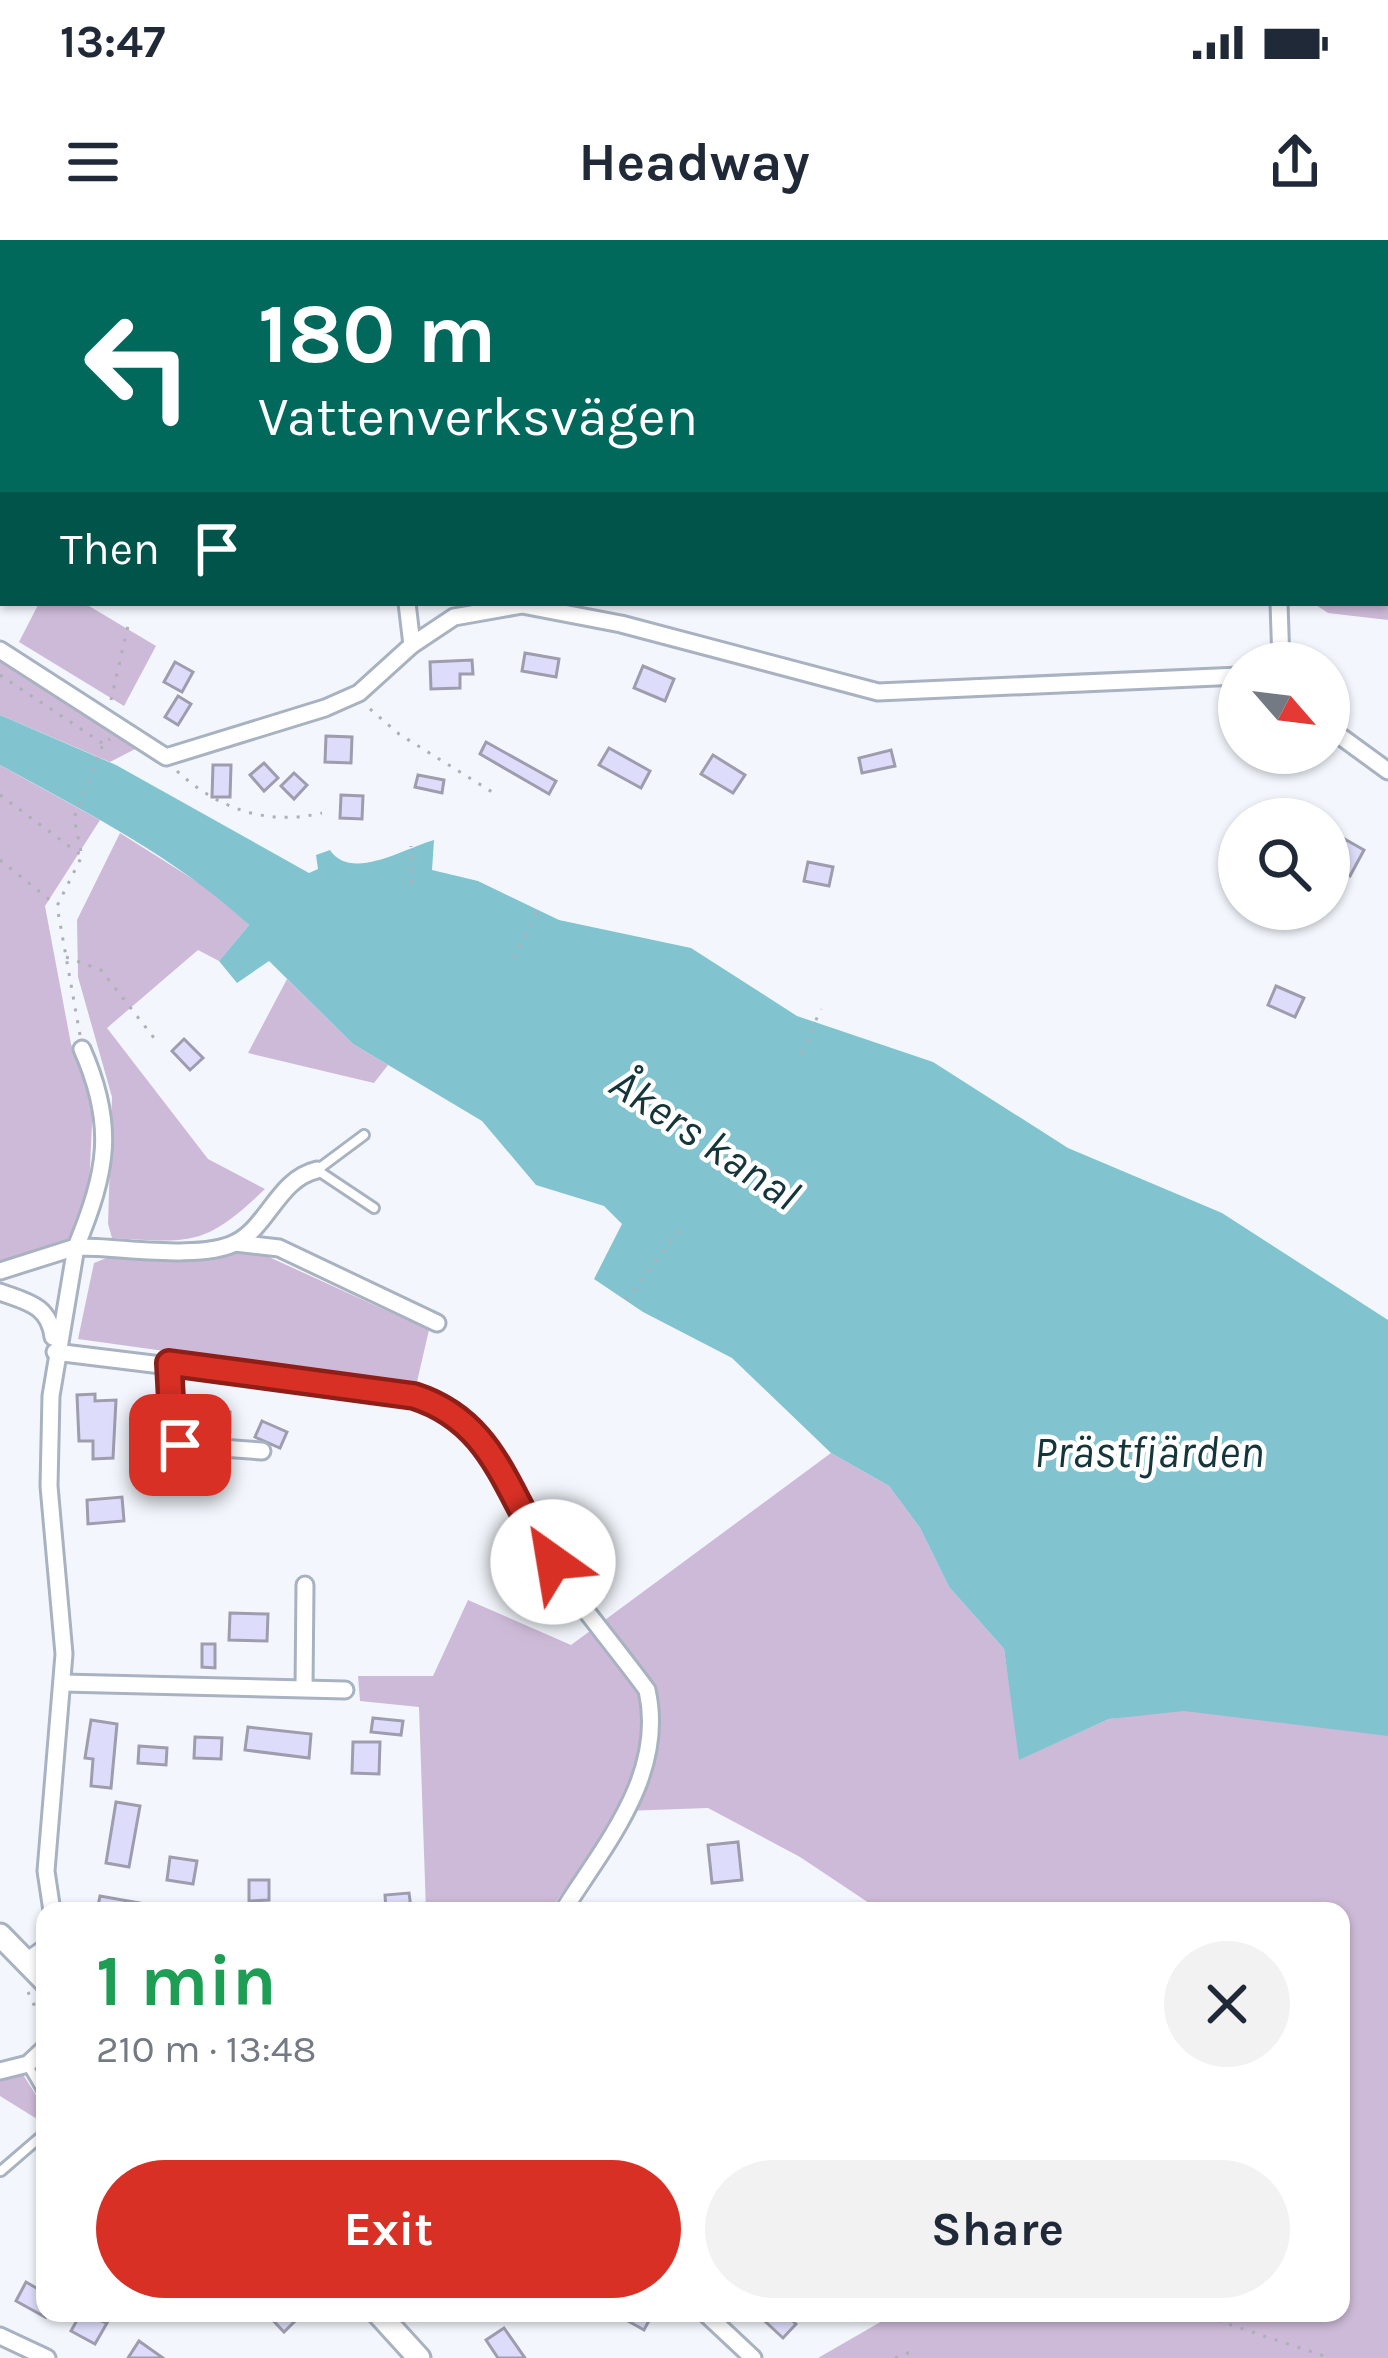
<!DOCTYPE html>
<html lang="en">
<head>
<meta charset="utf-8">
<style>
  body { margin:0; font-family:Karla,sans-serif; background:#f2f2f3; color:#1f2937; height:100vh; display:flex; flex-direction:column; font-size:45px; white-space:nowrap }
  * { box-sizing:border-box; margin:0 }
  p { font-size:39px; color:#747a83 }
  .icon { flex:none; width:66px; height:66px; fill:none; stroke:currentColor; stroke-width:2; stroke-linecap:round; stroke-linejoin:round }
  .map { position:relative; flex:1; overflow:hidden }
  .panel { position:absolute; left:36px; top:1662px; width:1314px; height:420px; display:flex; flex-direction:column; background:#fff; border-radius:24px; box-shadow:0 3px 9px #0004 }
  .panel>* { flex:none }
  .banner { position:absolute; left:0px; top:0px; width:1389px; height:366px; box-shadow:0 3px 9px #0004; background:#00695c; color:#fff; overflow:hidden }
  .needle { width:78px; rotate:118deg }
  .buttons { position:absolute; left:1218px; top:402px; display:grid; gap:24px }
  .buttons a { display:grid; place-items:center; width:132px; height:132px; border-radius:50%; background:#fff; box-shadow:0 3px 9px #0004; font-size:60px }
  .pin { position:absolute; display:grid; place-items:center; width:102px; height:102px; color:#fff; margin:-51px; border-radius:24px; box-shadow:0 6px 18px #0006 }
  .me { position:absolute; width:132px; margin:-66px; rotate:328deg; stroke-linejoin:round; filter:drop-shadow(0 0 9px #0008) }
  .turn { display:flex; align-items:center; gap:42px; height:252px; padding:0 60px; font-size:54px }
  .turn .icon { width:156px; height:156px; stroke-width:2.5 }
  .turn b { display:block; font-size:84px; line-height:102px }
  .then { display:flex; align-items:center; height:114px; padding:0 60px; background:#0003; gap:24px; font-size:45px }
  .round { display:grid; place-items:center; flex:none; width:126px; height:126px; border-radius:63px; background:#f2f2f3 }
  .summary { display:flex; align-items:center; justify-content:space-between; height:204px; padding:0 60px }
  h1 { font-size:72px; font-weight:700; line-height:90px; color:#1e9e55 }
  .cta { display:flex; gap:24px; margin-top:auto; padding:24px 60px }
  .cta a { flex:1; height:138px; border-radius:72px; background:#d93025; color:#fff; font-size:48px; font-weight:700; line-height:138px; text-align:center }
  .cta a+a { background:#f2f2f3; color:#1f2937 }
  .status { display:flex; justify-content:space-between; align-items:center; height:84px; padding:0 60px; background:#fff; direction:ltr }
  .status svg { height:33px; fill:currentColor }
  header { display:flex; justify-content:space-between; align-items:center; height:156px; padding:0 60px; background:#fff; font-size:54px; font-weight:700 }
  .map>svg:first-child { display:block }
  .green { fill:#cdbad8 }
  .water { fill:#81c4cf }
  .building { fill:#ddddfb; stroke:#9d9dae; stroke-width:3 }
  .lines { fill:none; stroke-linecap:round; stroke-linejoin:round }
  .lane-casing { stroke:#a9b2c1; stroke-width:14 }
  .street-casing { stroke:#a9b2c1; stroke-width:21 }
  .secondary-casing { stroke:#a9b2c1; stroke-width:27 }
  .path { stroke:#adb0b6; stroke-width:3; stroke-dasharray:3 9; stroke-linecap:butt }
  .lane { stroke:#fff; stroke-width:8 }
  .street { stroke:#fff; stroke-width:15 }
  .secondary { stroke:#fff; stroke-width:21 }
  .route-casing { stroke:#8d1f18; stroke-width:30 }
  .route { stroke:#d93025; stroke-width:21 }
  .labels { text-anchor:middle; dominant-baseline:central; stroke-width:9; stroke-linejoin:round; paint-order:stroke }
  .water-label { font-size:45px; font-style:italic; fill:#14353a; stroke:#fff }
</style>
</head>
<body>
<div class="status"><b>13:47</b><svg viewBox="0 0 49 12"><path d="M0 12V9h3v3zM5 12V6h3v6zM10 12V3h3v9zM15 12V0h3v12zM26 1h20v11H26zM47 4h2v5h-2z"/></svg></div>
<header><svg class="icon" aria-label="menu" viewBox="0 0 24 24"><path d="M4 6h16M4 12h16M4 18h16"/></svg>Headway<svg class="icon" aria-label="share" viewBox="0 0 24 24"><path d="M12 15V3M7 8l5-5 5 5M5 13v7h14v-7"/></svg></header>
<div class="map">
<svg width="1388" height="2118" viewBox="0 0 1388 2118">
  <rect width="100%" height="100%" fill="#f3f7fd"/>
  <g class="green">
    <path d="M0,0H168L3,3L0,77Z"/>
    <path d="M305,0H527L305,3Z"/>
    <path d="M554,0H1248V3H552Z"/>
    <path d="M1386,95L1388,97V380L1328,373L1313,363H1386Z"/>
    <path d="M39,363H84L156,406L124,466L19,402Z"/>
    <path d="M0,421L67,459L137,508L110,522L0,475Z"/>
    <path d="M0,525L100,580L45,666L71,804L93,863L87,992L56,1020L0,1032Z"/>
    <path d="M120,593L215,653L249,685L219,721L198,710L107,788L208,919L265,949C205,1006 193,1003 112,998L108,984L112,857L78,737L77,680Z"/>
    <path d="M287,739L353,804L388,825L374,843L248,813Z"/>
    <path d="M258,1012L429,1090L416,1146L78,1099L94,1023L114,1015L187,1018Z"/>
    <path d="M831,1213L889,1246L920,1288L949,1347L1004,1409L1020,1519L1109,1479L1388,1436V2118H818L896,2073H1341V1671H881L800,1617L708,1568L624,1571L549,1671H426L419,1467L360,1461L358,1436H433L468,1360L571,1405Z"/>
    <path d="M20,1830L45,1869V1884L0,1856V1840Z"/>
  </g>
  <path class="water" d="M0,475L116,525L309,633L318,629L316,615L330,610C351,642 405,608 434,600L432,630L478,641L559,680L691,708L797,776L933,822L1068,908L1222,973L1388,1080V1496L1184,1471L1109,1479L1019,1520L1004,1409L949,1347L920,1288L889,1246L831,1213L732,1118L643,1072L594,1039L622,984L604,966L536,945L482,881L353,804L269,721L237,743L219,721L249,685C177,618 86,572 0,525Z"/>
  <g class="building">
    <path d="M525,413L559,419L556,437L522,431Z"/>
    <path d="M472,420L473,434H460V448L431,449L430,422Z"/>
    <path d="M175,422L193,432L182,452L164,442Z"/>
    <path d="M643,426L674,439L665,461L634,448Z"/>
    <path d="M178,456L191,464L178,485L165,477Z"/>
    <path d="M326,496L352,497L351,523L325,522Z"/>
    <path d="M486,502L556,541L549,554L480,514Z"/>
    <path d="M609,508L650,531L641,548L599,525Z"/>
    <path d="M891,510L895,526L862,533L859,518Z"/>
    <path d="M713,515L745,535L733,553L701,534Z"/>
    <path d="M264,523L278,538L264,551L250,535Z"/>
    <path d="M213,525H231L230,557H212Z"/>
    <path d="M294,533L307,545L294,559L281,546Z"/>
    <path d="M418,535L444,540L442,553L415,547Z"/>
    <path d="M341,555L363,556L362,579L340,578Z"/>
    <path d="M1334,593L1364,610L1350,636L1329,625Z"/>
    <path d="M808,622L833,627L829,646L804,641Z"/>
    <path d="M1276,746L1304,758L1295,777L1268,765Z"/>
    <path d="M184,799L203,818L190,830L172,811Z"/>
    <path d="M95,1154V1161L116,1160L113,1218L93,1219V1201H79L77,1155Z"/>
    <rect x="196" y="1172" width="34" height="20"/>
    <path d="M262,1181L287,1192L280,1208L255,1197Z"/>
    <path d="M122,1257L124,1281L88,1284L87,1260Z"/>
    <path d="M230,1373L268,1374L267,1401L229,1400Z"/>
    <path d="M202,1404H215V1428L202,1427Z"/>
    <path d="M373,1478L403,1481L401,1495L371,1492Z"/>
    <path d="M91,1480L117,1484L111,1548L91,1546L93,1519L85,1518Z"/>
    <path d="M248,1487L311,1494L309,1518L245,1510Z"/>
    <path d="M195,1497L222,1498L221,1519L194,1518Z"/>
    <path d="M353,1502H380L379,1534L352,1533Z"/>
    <path d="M139,1506L167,1508L166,1525L138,1523Z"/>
    <path d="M116,1562L140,1566L129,1627L106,1623Z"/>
    <path d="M738,1602L742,1640L712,1643L708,1605Z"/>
    <path d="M170,1617L197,1621L193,1644L167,1640Z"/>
    <path d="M249,1640H269V1660L249,1661Z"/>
    <path d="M409,1653L411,1668L386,1671L385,1655Z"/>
    <path d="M100,1656L145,1664L144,1671H97Z"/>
    <path d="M26,2042L45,2053V2077L16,2061Z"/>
    <path d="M81,2073L107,2083L95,2104L71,2091Z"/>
    <path d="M266,2073H303L284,2092Z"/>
    <path d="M614,2073H653L644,2090Z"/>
    <path d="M756,2073H784L796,2084L783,2098Z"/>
    <path d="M504,2088L525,2118H498L486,2100Z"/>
    <path d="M139,2101L163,2118H128Z"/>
  </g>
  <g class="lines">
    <g class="lane-casing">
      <g id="lane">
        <path d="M0,79L3,88"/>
        <path d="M0,130L3,129"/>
        <path d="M0,305L3,306"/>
        <path d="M364,895L317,930L374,968"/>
        <path d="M28,1826L45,1855"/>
        <path d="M1,1931L45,1893"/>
      </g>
    </g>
    <g class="street-casing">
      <g id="street">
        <path d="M1305,0L1308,3"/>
        <path d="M1277,3L1278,0"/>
        <path d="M1386,79L1388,81"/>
        <path d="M407,363L412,405"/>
        <path d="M1279,363L1281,423"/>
        <path d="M0,410L166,517L325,468L359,453L412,405L454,377L522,365L621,384L878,452L1239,436"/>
        <path d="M1329,488L1388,531"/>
        <path d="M235,1003L279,1008L437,1083"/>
        <path d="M0,1031L76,1007C107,931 116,886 82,809"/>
        <path d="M0,1052C27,1062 49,1065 53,1097"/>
        <path d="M55,1112L414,1156C492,1180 493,1231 530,1292C564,1347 609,1398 647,1450C666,1534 606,1603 563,1671"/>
        <path d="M169,1123L173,1197L180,1205L262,1211"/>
        <path d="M63,1443L345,1450"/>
        <path d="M304,1448L305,1345"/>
        <path d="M52,1671L46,1631L64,1414L49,1246L51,1156L76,1007C118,1006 198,1021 235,1003C268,987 278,939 317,930"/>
        <path d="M25,1722L45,1708"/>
        <path d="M0,1831L28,1824L45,1808"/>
        <path d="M705,2073L753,2118"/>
        <path d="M0,2096L47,2118"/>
      </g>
    </g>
    <g class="secondary-casing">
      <g id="secondary">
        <path d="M0,1695L45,1741"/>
        <path d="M378,2073L419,2118"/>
      </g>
    </g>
    <g class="path">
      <path d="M537,3L539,0"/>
      <path d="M0,435L102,503"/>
      <path d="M111,460L128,386"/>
      <path d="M370,469L399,494L497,555"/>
      <path d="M177,531C218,569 267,586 322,573"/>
      <path d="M0,555L81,615"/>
      <path d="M0,620L55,664"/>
      <path d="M411,643V606"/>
      <path d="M66,717L101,730L158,803"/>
      <path d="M514,718L538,670"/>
      <path d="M80,795L57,666L82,616L74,578L103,504L110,499"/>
      <path d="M801,813L821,769"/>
      <path d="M626,1060L681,987"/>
      <path d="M28,1752L45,1788"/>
      <path d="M1195,2073L1330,2118"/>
      <path d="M895,2118L910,2112"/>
    </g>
    <use href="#lane" class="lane"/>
    <use href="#street" class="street"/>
    <use href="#secondary" class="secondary"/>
  </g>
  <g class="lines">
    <g class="route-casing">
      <path id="route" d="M180,1205L173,1197L169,1123L414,1156C498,1183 506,1258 553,1322"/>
    </g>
    <use href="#route" class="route"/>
  </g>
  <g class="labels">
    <g class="water-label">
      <text transform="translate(705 899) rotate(34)">Åkers kanal</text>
      <text x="1149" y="1212">Prästfjärden</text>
    </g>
  </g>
</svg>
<div class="buttons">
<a><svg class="needle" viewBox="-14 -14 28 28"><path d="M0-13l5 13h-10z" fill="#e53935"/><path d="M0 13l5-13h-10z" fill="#747a83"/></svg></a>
<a><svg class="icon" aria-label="search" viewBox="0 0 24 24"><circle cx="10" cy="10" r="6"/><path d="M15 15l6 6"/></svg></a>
</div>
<div class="pin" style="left:180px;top:1205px;background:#d93025"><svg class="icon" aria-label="arrive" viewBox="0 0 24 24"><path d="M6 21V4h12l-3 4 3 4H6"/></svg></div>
<svg class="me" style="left:553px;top:1322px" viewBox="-20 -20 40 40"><circle r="19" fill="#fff"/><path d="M0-13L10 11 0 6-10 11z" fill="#d93025"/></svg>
<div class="banner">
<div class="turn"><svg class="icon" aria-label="left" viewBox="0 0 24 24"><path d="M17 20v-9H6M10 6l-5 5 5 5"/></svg><div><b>180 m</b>Vattenverksvägen</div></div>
<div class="then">Then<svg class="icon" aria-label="arrive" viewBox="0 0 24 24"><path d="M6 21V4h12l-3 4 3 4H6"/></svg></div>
</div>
<section class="panel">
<div class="summary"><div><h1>1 min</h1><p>210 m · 13:48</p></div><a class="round"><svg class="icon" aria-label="close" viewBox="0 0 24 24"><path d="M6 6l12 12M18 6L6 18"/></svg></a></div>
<div class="cta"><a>Exit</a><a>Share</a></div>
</section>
</div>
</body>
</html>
